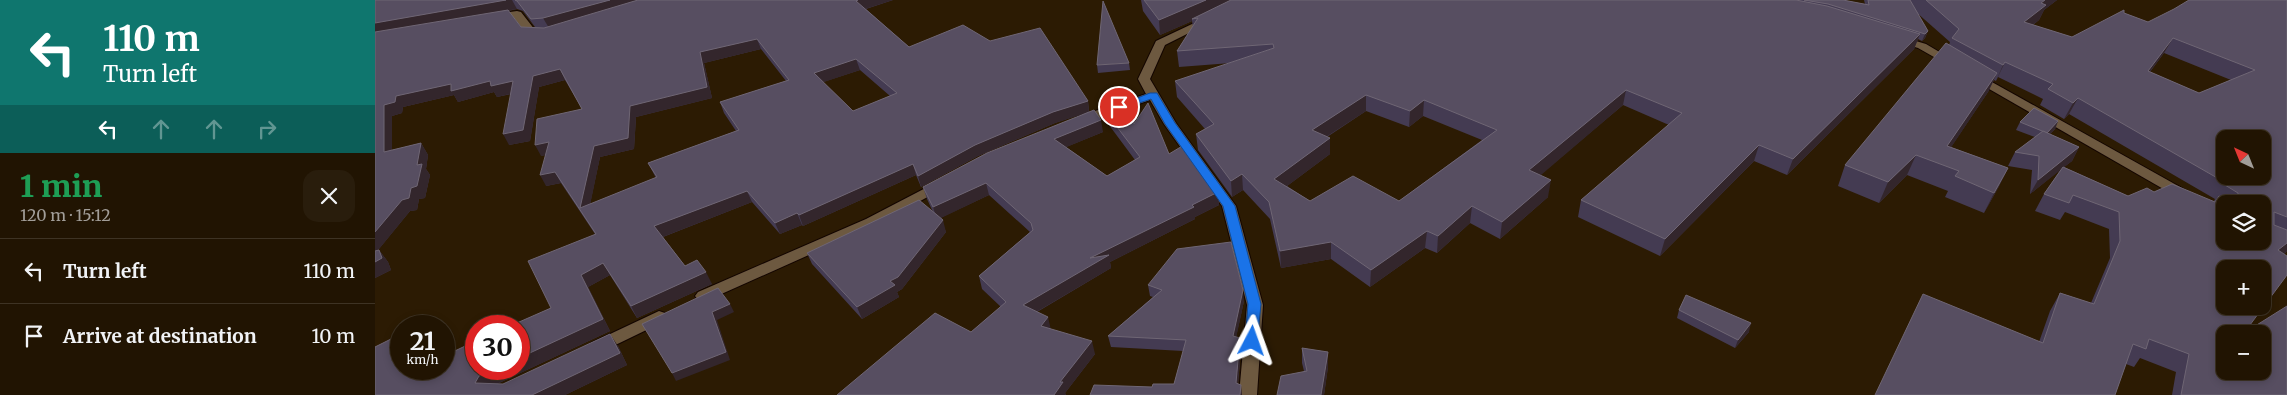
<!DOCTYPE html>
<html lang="en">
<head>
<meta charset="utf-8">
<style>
  body { margin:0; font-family:Merriweather,serif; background:#291d0c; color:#f1f3f6; height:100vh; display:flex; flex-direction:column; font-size:19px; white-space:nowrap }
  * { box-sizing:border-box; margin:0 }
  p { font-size:16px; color:#a29e99 }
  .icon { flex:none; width:28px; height:28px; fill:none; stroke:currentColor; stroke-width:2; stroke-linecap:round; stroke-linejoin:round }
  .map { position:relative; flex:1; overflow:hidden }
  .drawer { display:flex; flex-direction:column; background:#211402; width:375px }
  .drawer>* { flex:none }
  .hud { background:#0f766e; color:#fff; overflow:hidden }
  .needle { width:32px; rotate:317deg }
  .fabs { position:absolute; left:1841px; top:130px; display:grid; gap:10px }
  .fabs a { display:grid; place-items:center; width:55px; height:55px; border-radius:10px; background:#211402; box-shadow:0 2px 8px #0003,0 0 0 1px #3e3324; font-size:25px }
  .speed { position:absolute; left:15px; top:315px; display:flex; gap:10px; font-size:25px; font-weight:700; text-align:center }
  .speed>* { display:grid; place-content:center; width:65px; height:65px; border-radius:50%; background:#211402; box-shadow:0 2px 8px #0003,0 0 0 1px #3e3324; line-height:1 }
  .speed small { font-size:12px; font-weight:400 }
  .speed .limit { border:8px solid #d22; background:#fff; color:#111 }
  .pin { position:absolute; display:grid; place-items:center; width:42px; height:42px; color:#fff; margin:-21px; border:2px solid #fff; border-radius:50%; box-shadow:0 1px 5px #0007 }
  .me { position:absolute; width:55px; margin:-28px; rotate:4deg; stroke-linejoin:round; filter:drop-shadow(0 0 4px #0008) }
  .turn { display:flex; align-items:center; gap:18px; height:105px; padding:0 20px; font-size:22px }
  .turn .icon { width:65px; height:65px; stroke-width:2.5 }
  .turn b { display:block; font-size:35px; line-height:42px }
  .lanes { display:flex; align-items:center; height:48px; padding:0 20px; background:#0003; justify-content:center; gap:25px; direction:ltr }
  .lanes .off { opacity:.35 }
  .round { display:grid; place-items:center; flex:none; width:52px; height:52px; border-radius:15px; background:#291d0c }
  .overview { display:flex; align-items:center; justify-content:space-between; height:85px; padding:0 20px }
  h1 { font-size:30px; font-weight:800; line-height:38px; color:#1e9e55 }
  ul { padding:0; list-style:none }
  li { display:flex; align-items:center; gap:15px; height:65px; padding:0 20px; border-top:1px solid #3e3324 }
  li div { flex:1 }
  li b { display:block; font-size:19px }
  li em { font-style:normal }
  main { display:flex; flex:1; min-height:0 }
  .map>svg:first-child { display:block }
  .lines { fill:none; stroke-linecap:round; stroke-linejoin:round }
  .minor-casing { stroke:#130500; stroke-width:2 }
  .minor { fill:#6d5940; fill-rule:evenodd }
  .wall { fill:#443b52; fill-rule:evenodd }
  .shaded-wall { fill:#33262c }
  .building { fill:#574e61; stroke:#6f6674; fill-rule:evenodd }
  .route { fill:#1a73e8; stroke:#114b97 }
</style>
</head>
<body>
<main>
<section class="drawer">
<div class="hud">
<div class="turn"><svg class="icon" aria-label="left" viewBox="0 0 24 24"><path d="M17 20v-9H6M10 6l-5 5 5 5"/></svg><div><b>110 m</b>Turn left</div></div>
<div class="lanes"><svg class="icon" aria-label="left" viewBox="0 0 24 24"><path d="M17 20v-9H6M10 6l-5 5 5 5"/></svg><svg class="icon off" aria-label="ahead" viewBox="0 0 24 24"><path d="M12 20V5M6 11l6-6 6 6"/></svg><svg class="icon off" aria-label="ahead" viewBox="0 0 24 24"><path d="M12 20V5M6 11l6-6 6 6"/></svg><svg class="icon off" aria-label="right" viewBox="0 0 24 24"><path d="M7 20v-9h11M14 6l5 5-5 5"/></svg></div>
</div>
<div class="overview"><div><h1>1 min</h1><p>120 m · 15:12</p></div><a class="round"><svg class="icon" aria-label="close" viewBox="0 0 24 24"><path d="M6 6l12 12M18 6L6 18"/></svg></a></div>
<ul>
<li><svg class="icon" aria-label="left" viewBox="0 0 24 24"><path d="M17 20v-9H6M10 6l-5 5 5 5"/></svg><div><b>Turn left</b></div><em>110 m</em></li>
<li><svg class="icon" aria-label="arrive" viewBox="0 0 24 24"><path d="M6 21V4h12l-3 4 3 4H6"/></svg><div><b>Arrive at destination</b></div><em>10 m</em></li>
</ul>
</section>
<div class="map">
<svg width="1912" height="395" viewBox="0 0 1912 395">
  <rect width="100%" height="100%" fill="#2c1b03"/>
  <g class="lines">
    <g class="minor-casing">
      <g id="minor">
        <path d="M142,11L146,12L160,30L170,31V35L153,36L139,18L119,20L114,17L119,14Z"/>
        <path d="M834,16L839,19L838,21L790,45L775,79L801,123L861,206L888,305L882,395H864L872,305L847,206L789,124L775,100L710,123H702L700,120L702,117L771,94L763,79L781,41Z"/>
        <path d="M1524,36L1551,44L1583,63L1577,66L1573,65L1543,48L1520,41V37Z"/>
        <path d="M1599,72L1814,192L1816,195L1809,199L1804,198L1595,78V74Z"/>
        <path d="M566,180L573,184L571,187L501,225L333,300H323L320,296L323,292L491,219Z"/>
        <path d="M284,311L290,313L292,317L290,321L228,351L222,353L216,351L214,347L216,343Z"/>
      </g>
    </g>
    <use href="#minor" class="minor"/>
  </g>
  <g class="wall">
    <path d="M0,0H518L491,9L534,47L713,101L714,111L728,132L691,147L732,176L760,160L731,121L729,110L761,111V121L794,154L843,192L844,205L820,217V219L735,262L736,268L662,312L676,329L720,354L690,393L691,395H462L596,332L626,307L607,289L604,276L655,232L614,195L565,218L571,232L527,289L522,292L524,297L487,319L437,264L432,253L558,212L552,199L548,187L713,112L680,123L603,156L546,187L541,175L428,226L427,225L405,234L377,202L288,237L310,266L337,284L262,318L235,275L213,287L235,331L122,384H128L243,346L252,365L190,395H0L26,369H69L176,308L220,234L186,183L171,186L170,155L166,156L207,109L190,80L164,87L155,141L134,145L136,94L122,97L119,92L83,102L79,95L28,107L27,113L17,116V150L46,143L53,155L51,169L55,175L50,198L44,199L42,210L35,211L3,250H4L13,262L16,270L0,278ZM142,9L148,11L160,27H146L133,11ZM386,49L411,81L345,102L349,113L361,131L273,163L281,178L215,204L225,157L259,149L261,117L337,98L329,63ZM485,70L515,96L478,111L448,82Z"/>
    <path d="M766,0H1468L1490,4L1489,0H1682L1669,10L1664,20L1658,25L1697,37L1749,13L1773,22L1912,0V251L1909,254L1869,333L1912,395H1797L1801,372L1765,358L1759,367L1751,364L1740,395L1664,342L1675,311L1685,293L1716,303L1735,258L1734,229L1690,212L1685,220L1660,211L1669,194L1686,169L1655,194L1657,170L1633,166L1640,152L1660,137L1641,130L1645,122L1683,121L1680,129L1675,134L1704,147L1697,161L1689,167L1753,196L1779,192L1839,201L1840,199L1694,114L1689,119L1665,105L1668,99L1623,77L1621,81L1619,80L1613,92L1576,147L1633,168L1623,188L1609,213L1570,197L1573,191L1532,175L1504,203L1463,186L1470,165L1574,45L1575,42L1541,12L1553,31L1550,38L1547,41L1543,39L1539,49L1412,175L1379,161L1285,256L1203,217L1206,200L1294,125L1248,105L1165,175L1173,197L1125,239L1095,223L1062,253L1050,248L995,287L956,259L906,268L895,219L868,190L857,197L823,150L821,134L830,129L802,97L800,81L856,63L804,67L802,51L818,27L817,21L785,35L768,11ZM1789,53L1856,80L1824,93L1775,72ZM991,111L1034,127L1048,116L1107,140L1024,201H935L912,186L955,154L952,137ZM1850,204H1888L1850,241Z"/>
    <path d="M754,63L755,70L723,73L722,65Z"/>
    <path d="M773,285L869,301L861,337L865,338L866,349L863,384L777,387L799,384L808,351L736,347L733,336L778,297L775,296Z"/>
    <path d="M1304,310L1374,332L1360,348L1302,318Z"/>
    <path d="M927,348L953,352V367L949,395H902L929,371L927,363Z"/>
  </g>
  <g class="shaded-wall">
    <path d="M131,0H137L142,9L0,34V23Z"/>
    <path d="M235,0H276L174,28L168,18Z"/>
    <path d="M483,0H518L484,11L481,1Z"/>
    <path d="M831,0H864L817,19V21L785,35L784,20Z"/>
    <path d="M1670,0H1682L1669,10L1664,20L1642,37L1649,22L1666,3Z"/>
    <path d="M1553,31L1550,38L1547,41L1550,34Z"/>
    <path d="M1545,34L1539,49L1412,175L1418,159Z"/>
    <path d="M1798,38L1789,53L1764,86L1773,71Z"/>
    <path d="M382,39L386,49L329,63L337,98L261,117L259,149L225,157L212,220L205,208L219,146L255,106L325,52Z"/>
    <path d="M481,59L485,70L443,84L439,73Z"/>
    <path d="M1630,62L1623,77L1621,81L1628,65Z"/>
    <path d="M185,69L190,80L164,87L155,141L134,145L128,134L158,76Z"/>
    <path d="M1622,73L1613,92L1565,164L1572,146Z"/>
    <path d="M115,81H138L144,92L122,97L119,92L83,102L79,95L28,107L27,113L17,116V163L9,152V105L21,96L76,84Z"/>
    <path d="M1251,90L1248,105L1152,187L1154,170Z"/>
    <path d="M991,95V111L937,146V130Z"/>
    <path d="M1703,98L1694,114L1689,119L1698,103Z"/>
    <path d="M759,99L761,111V136L759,124Z"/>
    <path d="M1049,100L1048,116L1034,127L1035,111Z"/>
    <path d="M713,101L714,112L680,123L603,156L546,187L543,176L600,145L678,112Z"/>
    <path d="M726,120L728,132L682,151L679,139Z"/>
    <path d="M1683,121L1680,129L1668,140L1672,133Z"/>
    <path d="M955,138V154L900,195L899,179Z"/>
    <path d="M174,142L181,153L166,156L160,145Z"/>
    <path d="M46,143L53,155L51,169L55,175L50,198L44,199L42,210L35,211L0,254V232L42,165Z"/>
    <path d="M1384,145L1379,161L1285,256L1290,239Z"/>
    <path d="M1704,147L1697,161L1655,194L1663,180Z"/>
    <path d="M1541,155L1532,175L1504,203L1513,182Z"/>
    <path d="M538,164L541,175L428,226L424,215Z"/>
    <path d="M1633,168L1623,188L1609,213L1619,193Z"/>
    <path d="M180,172L186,183L171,186L165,175Z"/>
    <path d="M867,174L868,190L857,197L856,181Z"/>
    <path d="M1176,180L1173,197L1125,239L1127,222Z"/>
    <path d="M611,183L614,195L562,220L558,207Z"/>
    <path d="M372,191L377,202L285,238L279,226Z"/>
    <path d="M843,192L844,205L820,217V219L735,262L736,268L651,318L648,305L715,258Z"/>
    <path d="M1097,206L1095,223L1062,253L1063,236Z"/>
    <path d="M422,213L427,225L405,234L400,223Z"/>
    <path d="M568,220L571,232L527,289L522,292L524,297L487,319L482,307L515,281Z"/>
    <path d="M1052,231L1050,248L995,287L996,270Z"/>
    <path d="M956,242V259L906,268L905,251Z"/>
    <path d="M1912,243V251L1911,252L1890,267L1903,250Z"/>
    <path d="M4,250L13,262L16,270L0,278V262Z"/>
    <path d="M228,263L235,275L213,287L235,331L113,388L100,383L104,376L120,369H144V358L206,275Z"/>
    <path d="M331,272L337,284L262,318L256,306Z"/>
    <path d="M868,290L869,301L859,348L858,336Z"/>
    <path d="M355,304L359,312L342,320L355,360L301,381L297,373L337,312Z"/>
    <path d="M673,317L676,330L666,326Z"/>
    <path d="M1376,323L1374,332L1360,348L1363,340Z"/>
    <path d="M235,334L243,346L252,365L190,395H157Z"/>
    <path d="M865,338L866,349L862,395L861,383Z"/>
    <path d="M717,341L720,354L690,393L691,395H679L685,382Z"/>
    <path d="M953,352V367L949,395H946Z"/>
    <path d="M866,385L867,395H865Z"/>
  </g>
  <g class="building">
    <path d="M0,0H131L0,23Z"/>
    <path d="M140,0H235L168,18L156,19L142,1Z"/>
    <path d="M263,0H483L481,1L534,47L588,25L615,41L665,28L713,101L678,112L600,145L543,176L538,164L424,215L422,213L400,223L372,191L279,226L310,266L322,260L331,272L256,306L228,263L206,275L228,319L144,358V326H135L176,308L153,261L221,234L180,172L165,175L174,142L160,145L162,119L207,109L185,69L158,76L148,130L128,134L138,81L116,86L115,81L76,91V84L21,96L20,102L9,105V152L46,143L42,165L47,164L42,186L36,188L34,198L27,200L0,232V32L133,10L146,27L169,28ZM382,39L414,80L345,102L364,130L273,163L282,177L205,208L219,146L253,138L255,106L332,87L325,52ZM481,59L522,93L478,111L439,73Z"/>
    <path d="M769,0H831L784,20Z"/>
    <path d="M856,0H1421L1452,6L1545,34L1418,159L1384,145L1290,239L1206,200L1307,113L1251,90L1154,170L1176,180L1127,222L1097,206L1063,236L1052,231L996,270L956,242L905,251L894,202L867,174L856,181L821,134L839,124L800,81L899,48L898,44L802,51L823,18L817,19ZM991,95L1035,111L1049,100L1122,130L1024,201L978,176L935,201L899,179L955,138L937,130Z"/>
    <path d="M1429,0H1468L1494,5L1493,0H1535L1553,31L1550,34L1453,4Z"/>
    <path d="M1551,0H1670L1666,3L1671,5L1649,22L1697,37L1749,10V13L1773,22L1799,9L1814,0H1912V217L1899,212V225L1912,230V243L1903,250L1912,256V275L1869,333L1912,306V395H1806L1814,354L1774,339L1771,349L1758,344L1740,395H1500L1548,294L1668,343L1685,293L1719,304L1745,241L1744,212L1698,195L1694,203L1669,194L1688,167L1753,196L1772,188L1779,192L1797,184L1840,202L1844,196L1862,204H1850V241H1888V204H1863V193L1850,185L1851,183L1703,98L1698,103L1673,89L1678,84L1630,62L1628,65L1577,38L1584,29ZM1798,38L1880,70L1824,93L1773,71ZM1850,139H1888V176H1850ZM1850,269H1888V306H1850ZM1850,334H1888V371H1850Z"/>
    <path d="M728,1L754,63L722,65Z"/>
    <path d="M1571,43L1622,73L1572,146L1633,168L1619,193L1580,176L1584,171L1541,155L1513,182L1470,165Z"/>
    <path d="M759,99V124L773,103L794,154L809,145L843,192L817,205L819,207L715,258L734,255L648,305L673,317L666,326L717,341L685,382H688L679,395H462L560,313L596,332L631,302L604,276L658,230L656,223L611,183L558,207L548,187L612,153L719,110L726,120L679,139L732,176L765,157L729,110Z"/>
    <path d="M1659,108L1683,121L1672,133L1645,122Z"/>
    <path d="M1668,131L1704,147L1663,180L1664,156L1640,152Z"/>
    <path d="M544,200L568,220L523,277L515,281L520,285L482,307L432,253Z"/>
    <path d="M856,242L868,290L858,336L865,338L861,383L866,385L865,395H715L719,385L777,387L778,384H799L811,340L733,336L787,290L773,285L802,249Z"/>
    <path d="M4,250L7,258L0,262V251Z"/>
    <path d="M343,288L355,304L337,312L351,352L297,373L267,324Z"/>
    <path d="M1311,295L1376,323L1363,340L1304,310Z"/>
    <path d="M26,334V369H69V356L101,341V369H120L104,376L100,383L128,384L235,334L245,353L157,395H0V347Z"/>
    <path d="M927,348L953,352L946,395H902L906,376L932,371Z"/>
  </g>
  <path class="route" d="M775,93H782L800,123L860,206L886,304L882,344L877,346L870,341L873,304L848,206L790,124L776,99L744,110L739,107Z"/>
</svg>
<div class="fabs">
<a><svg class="needle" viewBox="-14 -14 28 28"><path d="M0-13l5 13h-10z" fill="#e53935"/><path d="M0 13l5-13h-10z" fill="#a29e99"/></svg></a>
<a><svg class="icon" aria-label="layers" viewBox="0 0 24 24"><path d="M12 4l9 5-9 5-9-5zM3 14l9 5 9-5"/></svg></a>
<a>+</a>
<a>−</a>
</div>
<div class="speed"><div>21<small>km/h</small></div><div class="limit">30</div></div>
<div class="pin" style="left:744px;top:107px;background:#d93025"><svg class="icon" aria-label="arrive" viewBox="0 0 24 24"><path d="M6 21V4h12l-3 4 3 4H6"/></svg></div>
<svg class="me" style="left:877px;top:341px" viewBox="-20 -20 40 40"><path d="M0-17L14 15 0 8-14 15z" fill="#1a73e8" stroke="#fff" stroke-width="4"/></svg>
</div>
</main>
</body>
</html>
